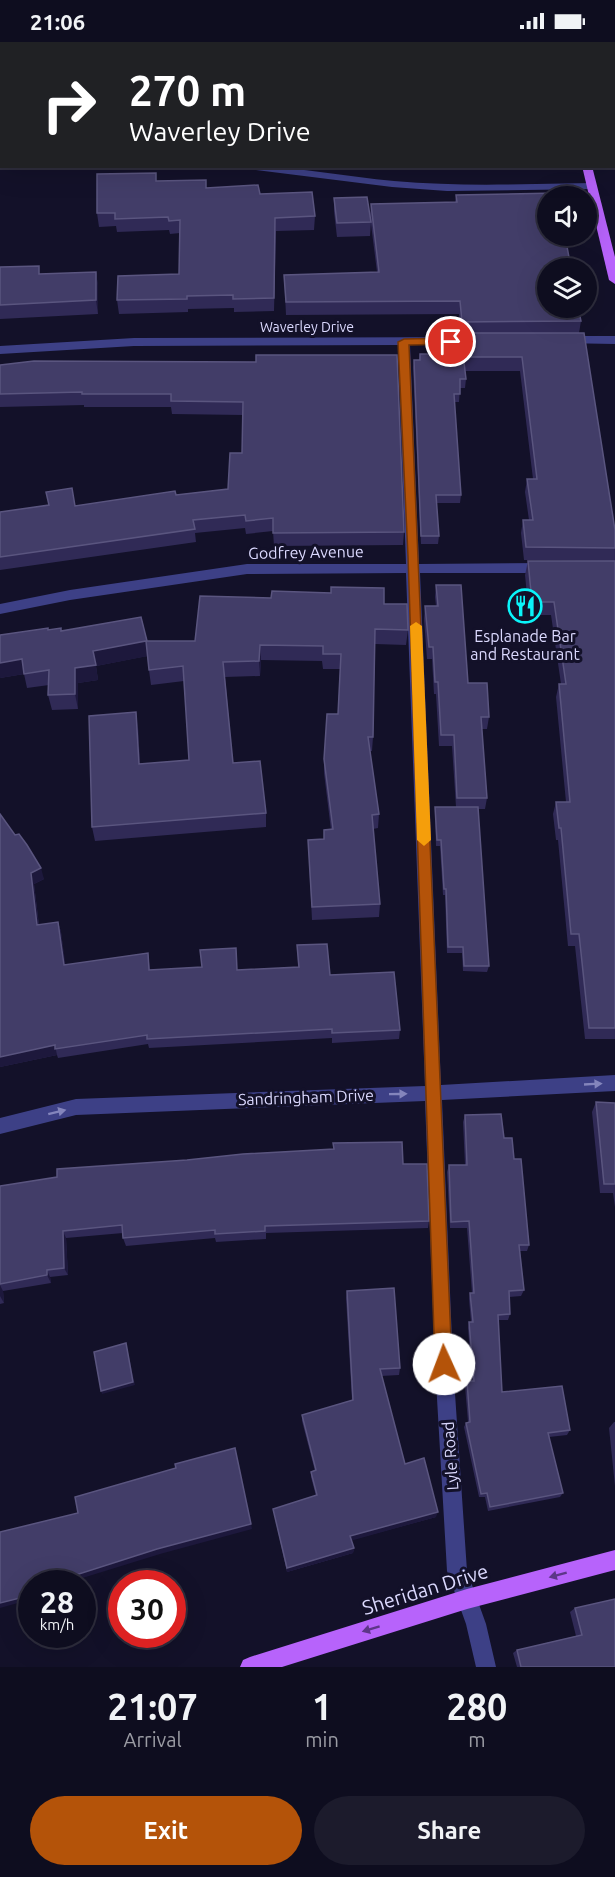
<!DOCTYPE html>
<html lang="en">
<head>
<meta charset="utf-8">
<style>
  body { margin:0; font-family:Ubuntu,sans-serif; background:#1c1b2c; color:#f1f3f6; height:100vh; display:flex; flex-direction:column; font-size:22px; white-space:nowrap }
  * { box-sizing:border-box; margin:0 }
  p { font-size:20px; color:#9b9ca4 }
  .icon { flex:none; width:33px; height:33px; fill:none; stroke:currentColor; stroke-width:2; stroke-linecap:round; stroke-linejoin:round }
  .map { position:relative; height:1625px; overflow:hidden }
  .sheet { display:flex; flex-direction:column; background:#0e0d1f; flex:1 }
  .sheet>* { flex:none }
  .guide { position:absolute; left:0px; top:0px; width:615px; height:126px; box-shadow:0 6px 24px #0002,0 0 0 2px #2e2d3d; background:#202124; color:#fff; overflow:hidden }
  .fabs { position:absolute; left:537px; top:144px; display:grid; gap:12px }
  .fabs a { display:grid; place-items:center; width:60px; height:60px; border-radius:50%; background:#0e0d1f; box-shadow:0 6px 24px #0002,0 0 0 2px #2e2d3d; font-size:30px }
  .speed { position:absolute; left:18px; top:1528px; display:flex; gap:12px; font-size:30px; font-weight:700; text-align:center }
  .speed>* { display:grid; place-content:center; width:78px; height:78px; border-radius:50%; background:#0e0d1f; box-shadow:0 6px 24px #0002,0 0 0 2px #2e2d3d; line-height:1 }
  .speed small { font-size:15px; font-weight:400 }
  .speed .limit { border:9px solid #d22; background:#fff; color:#111 }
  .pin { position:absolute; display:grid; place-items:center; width:51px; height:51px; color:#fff; margin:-26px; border:3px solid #fff; border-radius:50%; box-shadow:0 2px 6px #0007 }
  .me { position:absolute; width:66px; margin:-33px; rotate:358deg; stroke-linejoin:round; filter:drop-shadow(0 0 4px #0008) }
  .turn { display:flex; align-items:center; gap:21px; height:126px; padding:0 30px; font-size:27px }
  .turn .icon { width:78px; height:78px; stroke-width:2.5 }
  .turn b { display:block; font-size:42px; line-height:51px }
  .eta { display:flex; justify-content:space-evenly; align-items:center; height:102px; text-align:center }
  .eta b { font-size:36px; font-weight:600; line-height:42px }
  .action { display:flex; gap:12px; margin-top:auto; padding:12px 30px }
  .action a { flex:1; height:69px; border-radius:36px; background:#b45309; color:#fff; font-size:24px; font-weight:600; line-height:69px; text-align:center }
  .action a+a { background:#1c1b2c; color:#f1f3f6 }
  .status { display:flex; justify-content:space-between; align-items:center; height:42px; padding:0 30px; background:#0e0d1f; direction:ltr }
  .status svg { height:16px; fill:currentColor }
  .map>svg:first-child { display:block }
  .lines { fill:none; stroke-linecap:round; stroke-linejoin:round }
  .minor { fill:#3d4086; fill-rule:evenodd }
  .major { fill:#b763fb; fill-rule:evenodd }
  .wall { fill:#302a56 }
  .shaded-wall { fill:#1d183c }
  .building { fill:#423d68; stroke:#5a557f; stroke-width:1.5 }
  .oneway { fill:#8485bc }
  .oneway2 { fill:#5d3688 }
  .route { fill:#b45309; stroke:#753606; stroke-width:1.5 }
  .slow { fill:#f59e0b }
  .labels { text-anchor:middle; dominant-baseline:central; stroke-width:6; stroke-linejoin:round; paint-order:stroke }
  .far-street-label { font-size:14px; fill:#dbd9fe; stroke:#131129 }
  .street-label { font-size:16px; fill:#dbd9fe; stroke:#131129 }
  .poi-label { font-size:16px; fill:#dbd9fe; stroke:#131129 }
  .near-street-label { font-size:20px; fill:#dbd9fe; stroke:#131129 }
</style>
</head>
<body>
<div class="status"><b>21:06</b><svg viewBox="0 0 49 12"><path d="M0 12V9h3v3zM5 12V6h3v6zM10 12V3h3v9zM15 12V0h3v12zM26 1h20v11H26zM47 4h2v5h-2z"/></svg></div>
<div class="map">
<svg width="615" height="1625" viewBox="0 0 615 1625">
  <rect width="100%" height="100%" fill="#131129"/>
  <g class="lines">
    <g class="minor">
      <path d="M26,0H36L25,2Z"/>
      <path d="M0,47H2L0,56Z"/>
      <rect x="614" y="74" width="1" height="6"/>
      <rect x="0" y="76" width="2" height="6"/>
      <path d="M242,124C293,124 343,134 394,139C460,145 526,142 592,141L597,144L592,147L447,149L392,145L247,127Z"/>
      <path d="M564,294H615V302L560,301L558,298Z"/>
      <path d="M483,295L489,299L487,302L410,303L419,522L546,521L553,526L546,531H420L441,1043L615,1033V1049L442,1058L453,1322L467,1529L486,1582L496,1625H476L466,1582L447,1529L435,1322L425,1059L76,1073L0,1092V1076L76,1057L425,1044L406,531L247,532L70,558L0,572V562L70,548L247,522H406L398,303L134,304L0,312V304L134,296Z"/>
    </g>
    <g class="major">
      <path d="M549,0H559L560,2H550Z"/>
      <path d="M582,124H592L615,215V242L609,238Z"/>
      <path d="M615,1508V1528L467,1567L282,1625H240L243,1618L250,1615L467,1547Z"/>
    </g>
  </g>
  <g class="wall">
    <path d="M157,139L207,146L260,152L315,174L314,188L276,189L274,269L234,270V266L188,267V270L119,272L117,258L179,232L180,191L170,192L169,188L117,190L116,184L99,185L97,171Z"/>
    <path d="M456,153L581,279L579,291L615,488V997H585L575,904H568L558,798H556L553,772L556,760H566L556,655L559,642H561L551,573H529L525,533L528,519H609L524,518L521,491L523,478H529L525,450L527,437H533L520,329H465L466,337L465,346H460L459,360H454L461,453L460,461H436L439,494L438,502H421L413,326L414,318H419L420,312H462V305L463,292H461L459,272L286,273L284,233L377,230L370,174L371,162L455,160Z"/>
    <path d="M334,156L371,180L370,194L337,195L334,170Z"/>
    <path d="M0,225L40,232L96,230L98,244V272L0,277Z"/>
    <path d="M256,320L404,490L403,503L274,504L273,489L246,492L245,486L195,491L196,500L0,528V470L75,464L228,447L242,411L243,373L172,372L171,365H84V363L0,365V323Z"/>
    <path d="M436,543L468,641L489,675L487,687H482L487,756L485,767H478L489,924L487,930L463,929L462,911H447L445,853H443L440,804H436L435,772V765H456L452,704H439L436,652H434L432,617H427L424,577L425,564H436L435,555Z"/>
    <path d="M384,562L408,588L406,603L375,602L373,695L372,709H370L379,772L378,786L373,787L380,862L379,875L312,878L308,798L324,797V788H331L324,731V717L338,672L340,627H323L322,619L261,618L260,634L225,635L233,721L266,771V785L95,799L92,785L138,685L140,722L189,718L184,639L151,643L147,614L96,624L98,638L78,641V667L52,668L48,653L49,643L27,646L24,632L0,636L48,588L147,599H195Z"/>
    <path d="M0,772L44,837L34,842L39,883L58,880L61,890L65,923L148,911L150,928L202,925L237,916V928L298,925L297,903L330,933L400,988L399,997L332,1001V996L149,1006L148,1002L58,1016L57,1013L0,1025Z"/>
    <path d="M596,1060L615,1061V1165L613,1151H600L592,1070Z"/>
    <path d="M465,1073L504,1096L514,1117L529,1203L527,1209H520L524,1248L521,1254L509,1255L510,1272L508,1278H498L502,1350L570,1388L567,1393L549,1395L563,1451L560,1455L488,1469L485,1455H479L464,1385L466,1381L468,1380L465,1344L467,1339H472L468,1286L469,1280H471L469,1257L470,1251H472L467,1186H450L447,1130L449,1123H465L463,1080Z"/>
    <path d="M403,1122L429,1179L428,1186L266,1191V1197L216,1200L215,1196L126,1204L123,1196V1191L66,1196L68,1233L50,1235L51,1241L3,1249L4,1261L0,1262V1144Z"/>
    <path d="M347,1249L400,1326L399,1333L381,1334L405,1422L436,1475L351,1498L354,1506L353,1511L287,1530L273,1467L316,1454L311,1435V1430L315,1429L302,1379V1373L352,1358L346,1256Z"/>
    <path d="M614,1380H615V1444L609,1386Z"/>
    <path d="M575,1566L615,1625H517L513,1611L517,1608L576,1594L570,1570Z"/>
  </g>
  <g class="shaded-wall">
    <path d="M96,230L98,244V272L96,258Z"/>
    <path d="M146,599L148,614L96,624L98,638L78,641V667L75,652V626L93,609Z"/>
    <path d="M260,603L261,618L260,634L259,619Z"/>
    <path d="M22,617L24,632L0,636V621Z"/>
    <path d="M136,670L138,685L141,736L139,722Z"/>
    <path d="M41,826L44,837L34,842L40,894L37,883L31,831Z"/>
    <path d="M58,880L61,890L67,933L64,923Z"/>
    <path d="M55,1003L57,1013L0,1025V1015Z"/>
    <path d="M63,1189L66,1196L68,1233L64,1226Z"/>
    <path d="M47,1228L50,1235L51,1241L47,1233Z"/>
    <path d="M0,1243L3,1249L4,1261L0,1254Z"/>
    <path d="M126,1301L135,1343L102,1352L101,1349Z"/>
    <path d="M438,1470L436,1475L350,1499V1494Z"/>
    <path d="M251,1482L252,1487L160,1512L63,1542H60V1538L157,1507Z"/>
    <path d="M354,1506L353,1511L287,1530V1526Z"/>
    <path d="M32,1553V1557L0,1566V1561Z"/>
  </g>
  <g class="building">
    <path d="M63,0H301L300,2H62Z"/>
    <path d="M460,0H494L495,2H460Z"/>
    <path d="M156,131V139L206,138V146L258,143L260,152L312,150L315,174L275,176L274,256L233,257V253L187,254V257L117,258L118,234L179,232L180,178L169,179L168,175L115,177V171H97V132Z"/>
    <path d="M557,151L558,154H548V194H565L571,226H548V266H578L581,279L462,280L460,259L286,260L284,233L379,230L371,162L457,160L456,153Z"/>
    <path d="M367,155L371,180L337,181L334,156Z"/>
    <path d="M39,224V232L96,230V258L0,263V225Z"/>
    <path d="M463,291H584L615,488V506L526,505L523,478H533L527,437H537L522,315H465Z"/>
    <path d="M420,312H463L466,337H460V352H454L461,453H436L439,494H421L414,318H420Z"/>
    <path d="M256,313H397L404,490L273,491V476L246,479L245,473L193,478L195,487L0,515V470L49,463L46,450L72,446L75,464L175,449L176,453L228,447L230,411H242L243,360L171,359V352H82V350L0,352V323L34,319L256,320Z"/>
    <path d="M528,519H615V986H589L579,892H571L561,786H559L556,760H570L559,642H566L554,560H532Z"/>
    <path d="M436,543H461L468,641H487L489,675H481L487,756H457L454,693H441L438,640H435L433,605H429L425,564H438Z"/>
    <path d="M331,545L384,546V562H407L408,588L375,587L373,695H368L379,772L372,773L380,862L312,865L308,798L324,797V788L333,787L324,717L327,672H338L341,612H323V604L260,603L259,619L223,620L233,721L260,719L266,771L92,785L89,674L136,670L139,722L189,718L183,624L149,628L146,599L93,609L96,623L75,626V652L48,653L49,628L24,632L22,617L0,621V593L48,586V588L61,586V589L141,575L147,599H195L200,554L271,556L272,549L331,551Z"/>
    <path d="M435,765H478L489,924H464L463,905H448L446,847H444L441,798H437Z"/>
    <path d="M0,772L15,793L19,792L27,803L41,826L31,831L37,883L58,880L64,923L148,911L149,928L202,925L200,908L236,906L237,928L299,925L297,903L327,902L330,933L394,930L400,988L332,991V987L147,997V993L55,1007V1003L0,1015Z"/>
    <path d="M596,1060L615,1061V1142H604Z"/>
    <path d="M501,1072L504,1096H512L514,1117H521L529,1203H519L524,1248L509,1249L510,1272L498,1273L502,1350L562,1344L570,1388L548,1391L563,1451L490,1465L487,1451L481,1452L466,1381L470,1380L467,1339H474L469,1280H473L470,1251H474L469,1179L451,1180L449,1123H467L465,1073Z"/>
    <path d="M402,1100L403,1122H427L429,1179L265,1184V1189L215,1192V1188L123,1196L122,1183L63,1189L64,1226L47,1228V1233L0,1242V1144L57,1135V1127L187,1118L243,1112L334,1107L333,1101Z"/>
    <path d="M394,1246L400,1326L380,1327L405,1422L424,1416L438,1470L350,1494L354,1506L287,1526L273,1467L317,1453L311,1430L316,1428L302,1373L353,1358L347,1249Z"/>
    <path d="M126,1301L133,1340L101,1349L94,1310Z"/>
    <path d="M235,1406L251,1482L157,1507L60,1538V1542H32V1553L0,1561V1490L78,1471L75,1455L176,1426L175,1422Z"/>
    <path d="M615,1557V1625H521L517,1608L582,1593L575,1566Z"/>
  </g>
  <defs><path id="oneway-solid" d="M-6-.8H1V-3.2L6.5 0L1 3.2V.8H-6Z" transform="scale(1.5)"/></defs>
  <g class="oneway">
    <use href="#oneway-solid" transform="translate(593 1042) rotate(-3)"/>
    <use href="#oneway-solid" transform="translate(398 1052) rotate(-1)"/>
    <use href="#oneway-solid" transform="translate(57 1070) rotate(-14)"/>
  </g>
  <g class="oneway2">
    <use href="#oneway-solid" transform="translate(558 1533) rotate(165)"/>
    <use href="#oneway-solid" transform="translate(371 1587) rotate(163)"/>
  </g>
  <path class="route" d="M451,296L456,300L454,302L409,303L452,1322L450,1327L444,1330L438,1327L435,1322L408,514L398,300L404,297Z"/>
  <path class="slow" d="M416,580L422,584L431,798L424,804L417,798L410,584Z"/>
  <defs>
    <g id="restaurant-ring" transform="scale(1.725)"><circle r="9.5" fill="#131129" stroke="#0af4f9" stroke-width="1.5"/><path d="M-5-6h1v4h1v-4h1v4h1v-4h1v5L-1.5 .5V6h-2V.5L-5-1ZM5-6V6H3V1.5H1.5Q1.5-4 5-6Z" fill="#0af4f9"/></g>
  </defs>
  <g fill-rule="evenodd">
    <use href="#restaurant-ring" x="525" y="564"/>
  </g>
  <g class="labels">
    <g class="far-street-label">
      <text x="307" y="285">Waverley Drive</text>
    </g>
    <g class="street-label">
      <text transform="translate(306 510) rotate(-1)">Godfrey Avenue</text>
      <text transform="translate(306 1055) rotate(-2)">Sandringham Drive</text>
      <text transform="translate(450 1414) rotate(-94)">Lyle Road</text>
    </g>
    <g class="poi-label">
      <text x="525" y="594">Esplanade Bar<tspan x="525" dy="18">and Restaurant</tspan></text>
    </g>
    <g class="near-street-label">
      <text transform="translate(425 1547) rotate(-17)">Sheridan Drive</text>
    </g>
  </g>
</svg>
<div class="fabs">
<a><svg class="icon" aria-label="sound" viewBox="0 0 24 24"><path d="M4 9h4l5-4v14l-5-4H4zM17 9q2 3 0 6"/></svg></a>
<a><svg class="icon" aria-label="layers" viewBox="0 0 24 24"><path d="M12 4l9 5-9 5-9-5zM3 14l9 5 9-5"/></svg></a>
</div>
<div class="speed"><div>28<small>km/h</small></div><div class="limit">30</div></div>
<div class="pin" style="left:451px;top:300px;background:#d93025"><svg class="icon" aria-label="arrive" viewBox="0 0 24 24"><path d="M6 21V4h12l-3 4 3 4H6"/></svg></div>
<svg class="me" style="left:444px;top:1322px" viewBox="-20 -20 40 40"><circle r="19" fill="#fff"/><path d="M0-13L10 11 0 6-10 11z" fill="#b45309"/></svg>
<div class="guide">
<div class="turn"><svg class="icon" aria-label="right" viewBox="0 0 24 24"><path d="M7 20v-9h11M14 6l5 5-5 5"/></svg><div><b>270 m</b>Waverley Drive</div></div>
</div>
</div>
<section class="sheet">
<div class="eta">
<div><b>21:07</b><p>Arrival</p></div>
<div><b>1</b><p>min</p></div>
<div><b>280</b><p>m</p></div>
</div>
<div class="action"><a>Exit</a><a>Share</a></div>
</section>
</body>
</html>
